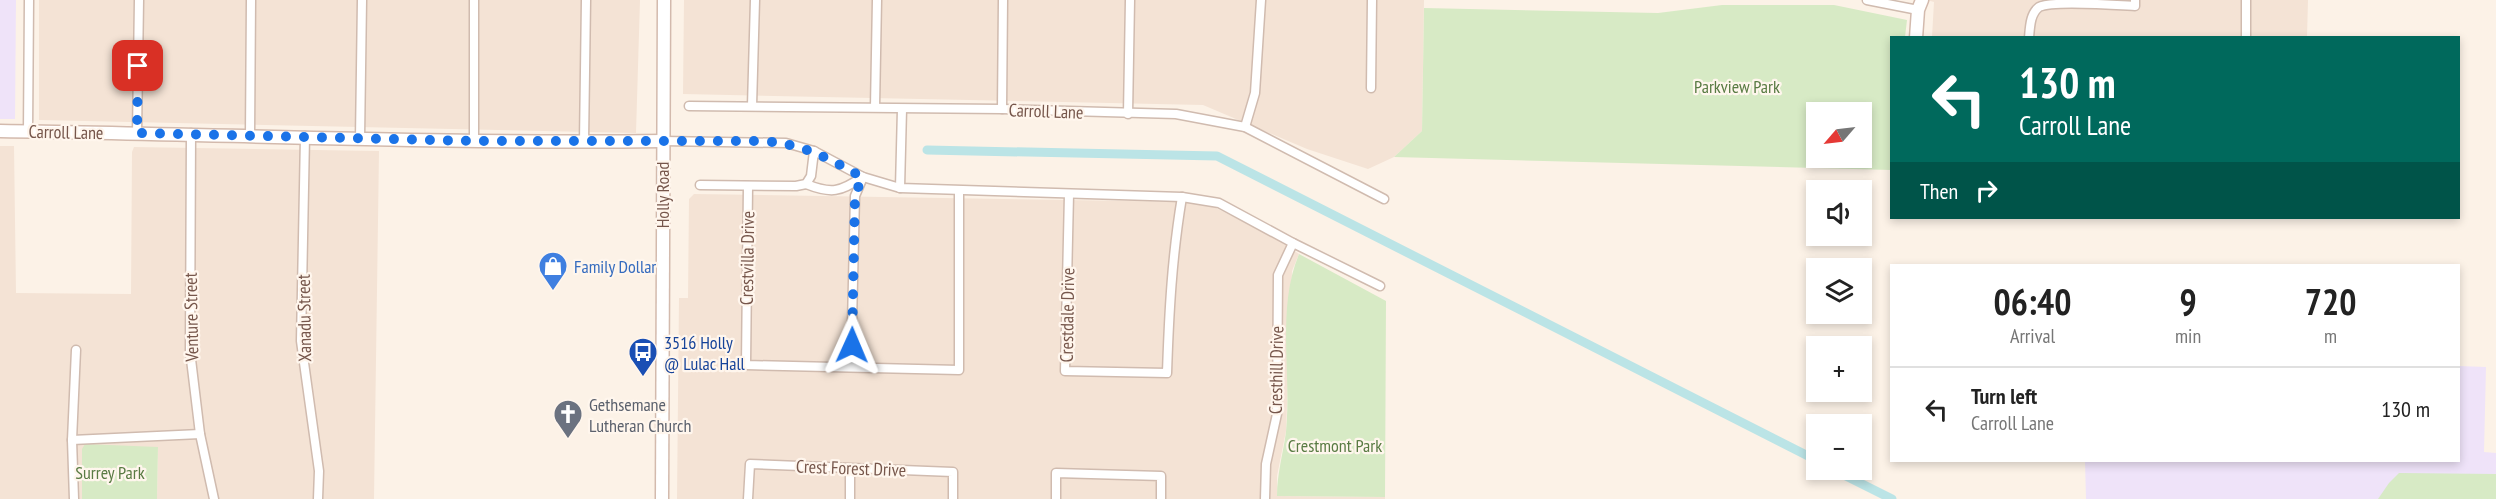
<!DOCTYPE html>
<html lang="en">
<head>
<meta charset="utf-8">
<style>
  body { margin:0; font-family:"PT Sans Narrow",sans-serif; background:#f6f6f6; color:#222; height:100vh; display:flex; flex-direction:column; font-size:22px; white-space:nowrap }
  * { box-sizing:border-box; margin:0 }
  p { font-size:20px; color:#767676 }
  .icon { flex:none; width:33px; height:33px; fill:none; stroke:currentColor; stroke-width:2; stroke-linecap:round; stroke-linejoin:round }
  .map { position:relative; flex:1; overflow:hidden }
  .details { position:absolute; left:1890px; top:264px; width:570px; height:198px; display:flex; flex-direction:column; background:#fff; border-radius:0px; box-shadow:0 3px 9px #0003 }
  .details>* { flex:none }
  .banner { position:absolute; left:1890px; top:36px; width:570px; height:183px; border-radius:0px; box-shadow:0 3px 9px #0003; background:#00695c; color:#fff; overflow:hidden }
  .needle { width:39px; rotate:242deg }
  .fabs { position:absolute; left:1806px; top:102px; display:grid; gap:12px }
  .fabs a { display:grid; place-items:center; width:66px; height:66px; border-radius:0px; background:#fff; box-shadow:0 3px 9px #0003; font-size:30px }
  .pin { position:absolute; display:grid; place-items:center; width:51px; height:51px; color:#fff; margin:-26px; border-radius:12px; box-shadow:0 3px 9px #0006 }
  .me { position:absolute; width:66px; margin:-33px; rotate:1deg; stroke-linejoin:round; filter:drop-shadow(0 0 4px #0008) }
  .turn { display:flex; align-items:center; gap:21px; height:126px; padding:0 30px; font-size:27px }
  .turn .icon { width:78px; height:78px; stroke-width:2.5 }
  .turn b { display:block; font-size:42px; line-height:51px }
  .then { display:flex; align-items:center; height:57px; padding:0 30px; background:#0003; gap:12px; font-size:22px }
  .eta { display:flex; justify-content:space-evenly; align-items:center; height:102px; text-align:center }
  .eta b { font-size:36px; font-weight:800; line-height:42px }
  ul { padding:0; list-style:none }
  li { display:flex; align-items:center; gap:18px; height:84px; padding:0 30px; border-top:2px solid #e0e0e0 }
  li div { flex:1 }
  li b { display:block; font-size:22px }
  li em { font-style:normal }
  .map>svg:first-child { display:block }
  .residential { fill:#f4e3d5 }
  .education { fill:#efe3f9 }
  .green { fill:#d7eac5; fill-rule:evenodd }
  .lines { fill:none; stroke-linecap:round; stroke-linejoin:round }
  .canal { stroke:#bbe4e6; stroke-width:9 }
  .street-casing { stroke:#d0bbaf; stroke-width:11 }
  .secondary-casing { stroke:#d3baad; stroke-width:15 }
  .street { stroke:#fff; stroke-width:8 }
  .secondary { stroke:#fff; stroke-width:12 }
  .route { stroke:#1a73e8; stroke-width:10; stroke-dasharray:0 18 }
  .labels { text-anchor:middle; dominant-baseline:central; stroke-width:4.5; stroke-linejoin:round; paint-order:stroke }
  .park-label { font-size:18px; fill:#597b43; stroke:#fff6ed }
  .street-label { font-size:18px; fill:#76564b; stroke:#fff6ed }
  .shop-label { font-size:18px; fill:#366cbe; stroke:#fff6ed; text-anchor:start }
  .transit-label { font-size:18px; fill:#164399; stroke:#fff6ed; text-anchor:start }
  .worship-label { font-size:18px; fill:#5b616d; stroke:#fff6ed; text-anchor:start }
</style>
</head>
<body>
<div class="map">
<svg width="2496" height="499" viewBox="0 0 2496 499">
  <rect width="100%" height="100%" fill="#fcf2e7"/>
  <g class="residential">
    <path d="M39,0H640L636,133L39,120Z"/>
    <path d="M684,0H1424L1422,131L1394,157L1368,169L1307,149L1203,105L683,94Z"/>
    <path d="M1927,0H2308L2307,37H1932L1934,2Z"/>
    <path d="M0,146H14L16,293L131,294L132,152L134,147L379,151L374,499H157L158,447L82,449V499H0Z"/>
    <path d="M694,194L1195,202L1216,208L1276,238L1299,254L1292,271L1286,431L1277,476V496L1385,497V499H677L679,298H688L689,199Z"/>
  </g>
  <g class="education">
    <path d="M0,0H16L15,119H0Z"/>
    <path d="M2459,366L2486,367L2484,452L2496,453V499H2086L2085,461L2458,460Z"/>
  </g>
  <g class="green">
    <path d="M1722,5H1834L1907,20L1905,37L1892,38L1891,170L1394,157L1422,131L1424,8L1658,13ZM1816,112H1862V158H1816Z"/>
    <path d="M1299,254L1386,301L1385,497L1277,496C1277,474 1283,454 1286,432C1292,373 1276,309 1299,254Z"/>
    <path d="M85,444L158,447L157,499H82V449Z"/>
    <path d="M2399,473L2496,474V499H2378L2389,483Z"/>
  </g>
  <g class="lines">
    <g class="canal">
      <path d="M927,150L1217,156L1816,460"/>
      <path d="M1834,470L1892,499"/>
    </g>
    <g class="street-casing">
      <g id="street">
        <path d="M1867,0L1918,10"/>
        <path d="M2029,38C2030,27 2030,14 2039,7C2052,0 2117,5 2135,6V0"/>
        <path d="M2246,38V0"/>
        <path d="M1371,88L1372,0"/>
        <path d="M689,106L1002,109L1176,114L1245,127L1384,199"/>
        <path d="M752,106L755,0"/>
        <path d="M875,107L877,0"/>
        <path d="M1002,109L1003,0"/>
        <path d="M1128,114L1130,0"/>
        <path d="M1245,127L1255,93L1261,0"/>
        <path d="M28,132L29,0"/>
        <path d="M137,133L139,0"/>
        <path d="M191,133L190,351L200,434L214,499"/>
        <path d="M250,135L251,0"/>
        <path d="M305,136L301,341L319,471L318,499"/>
        <path d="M360,138L362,0"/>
        <path d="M474,141V0"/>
        <path d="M663,141L786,143L814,151L863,177L900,188L1182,197L1219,203L1293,243L1380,286"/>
        <path d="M584,142L586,0"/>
        <path d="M806,184C831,194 841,192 862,177"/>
        <path d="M700,185L796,186L806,184L811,176L814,151"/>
        <path d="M748,186L746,365L959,370V191"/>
        <path d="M900,188L902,109"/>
        <path d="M1069,194L1065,371L1167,373C1169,313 1172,256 1182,197"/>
        <path d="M851,366L855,196L863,177"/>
        <path d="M72,440L200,434"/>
        <path d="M850,469V499"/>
        <path d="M74,499L72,440L76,350"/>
        <path d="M748,499L750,464L953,472V499"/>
        <path d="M1056,499V473L1161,476V499"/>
        <path d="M1265,499L1266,464L1277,414L1278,275L1293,243"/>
      </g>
    </g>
    <g class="secondary-casing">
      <g id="secondary">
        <path d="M1916,38L1918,10L1922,0"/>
        <path d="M0,131C221,134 442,144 663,141"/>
        <path d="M662,499L664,0"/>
      </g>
    </g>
    <use href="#street" class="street"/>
    <use href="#secondary" class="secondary"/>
  </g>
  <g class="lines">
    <path class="route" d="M138,66L137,133L474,141H763C803,144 828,158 862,177L855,196L852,345"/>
  </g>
  <defs>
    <g id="shop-pin" transform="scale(1.5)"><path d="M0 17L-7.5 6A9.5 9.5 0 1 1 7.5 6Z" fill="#3f7fe0" stroke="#fff6ed"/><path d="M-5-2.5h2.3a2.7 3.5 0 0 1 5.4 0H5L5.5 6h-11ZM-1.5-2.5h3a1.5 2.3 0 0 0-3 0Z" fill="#fff"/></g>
    <g id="bus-pin" transform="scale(1.5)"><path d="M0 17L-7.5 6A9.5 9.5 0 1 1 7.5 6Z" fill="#1a4fb4" stroke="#fff6ed"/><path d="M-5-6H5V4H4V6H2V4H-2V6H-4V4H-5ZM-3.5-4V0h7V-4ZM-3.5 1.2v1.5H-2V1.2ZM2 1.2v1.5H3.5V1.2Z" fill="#fff"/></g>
    <g id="church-pin" transform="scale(1.5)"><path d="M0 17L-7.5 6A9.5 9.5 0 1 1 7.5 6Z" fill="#6b7280" stroke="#fff6ed"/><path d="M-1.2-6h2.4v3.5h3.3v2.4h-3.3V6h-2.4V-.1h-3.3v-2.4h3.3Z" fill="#fff"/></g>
  </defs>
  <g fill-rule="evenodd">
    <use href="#shop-pin" x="553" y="266"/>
    <use href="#bus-pin" x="643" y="352"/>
    <use href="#church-pin" x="568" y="414"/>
  </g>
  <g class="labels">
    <g class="park-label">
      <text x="1737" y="86">Parkview Park</text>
      <text x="1335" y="445">Crestmont Park</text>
      <text x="110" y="472">Surrey Park</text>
    </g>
    <g class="street-label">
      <text transform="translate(1046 111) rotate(2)">Carroll Lane</text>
      <text transform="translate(66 132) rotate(1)">Carroll Lane</text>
      <text transform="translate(662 195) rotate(-90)">Holly Road</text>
      <text transform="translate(747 258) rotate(-89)">Crestvilla Drive</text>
      <text transform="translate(1067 315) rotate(-89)">Crestdale Drive</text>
      <text transform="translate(191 317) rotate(-91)">Venture Street</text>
      <text transform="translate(304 318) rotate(-91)">Xanadu Street</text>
      <text transform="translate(1276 370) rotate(-89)">Cresthill Drive</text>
      <text transform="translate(851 468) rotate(2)">Crest Forest Drive</text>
    </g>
    <g class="shop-label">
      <text x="574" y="266">Family Dollar</text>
    </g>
    <g class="transit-label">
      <text x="664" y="342">3516 Holly<tspan x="664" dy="21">@ Lulac Hall</tspan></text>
    </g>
    <g class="worship-label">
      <text x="589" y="404">Gethsemane<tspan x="589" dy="21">Lutheran Church</tspan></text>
    </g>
  </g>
</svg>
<div class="fabs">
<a><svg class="needle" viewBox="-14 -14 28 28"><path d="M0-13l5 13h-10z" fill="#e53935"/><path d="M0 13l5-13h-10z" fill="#767676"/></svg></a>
<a><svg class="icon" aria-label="sound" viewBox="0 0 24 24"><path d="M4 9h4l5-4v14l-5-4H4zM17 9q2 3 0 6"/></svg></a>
<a><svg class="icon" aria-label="layers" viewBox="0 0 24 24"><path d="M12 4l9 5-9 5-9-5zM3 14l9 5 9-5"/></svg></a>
<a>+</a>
<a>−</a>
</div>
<div class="pin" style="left:138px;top:66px;background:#d93025"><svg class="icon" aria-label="arrive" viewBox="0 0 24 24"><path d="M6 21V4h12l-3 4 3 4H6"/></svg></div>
<svg class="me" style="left:852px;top:345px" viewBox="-20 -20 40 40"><path d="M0-17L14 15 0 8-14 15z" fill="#1a73e8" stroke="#fff" stroke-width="4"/></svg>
<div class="banner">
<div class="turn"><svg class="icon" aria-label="left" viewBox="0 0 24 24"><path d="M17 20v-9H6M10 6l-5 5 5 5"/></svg><div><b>130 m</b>Carroll Lane</div></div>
<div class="then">Then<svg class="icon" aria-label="right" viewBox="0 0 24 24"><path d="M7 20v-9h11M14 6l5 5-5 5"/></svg></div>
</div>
<section class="details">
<div class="eta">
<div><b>06:40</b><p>Arrival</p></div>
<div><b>9</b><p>min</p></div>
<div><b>720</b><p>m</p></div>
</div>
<ul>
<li><svg class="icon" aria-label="left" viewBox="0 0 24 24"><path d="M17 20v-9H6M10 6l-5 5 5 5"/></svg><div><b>Turn left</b><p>Carroll Lane</p></div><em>130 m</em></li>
</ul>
</section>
</div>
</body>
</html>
